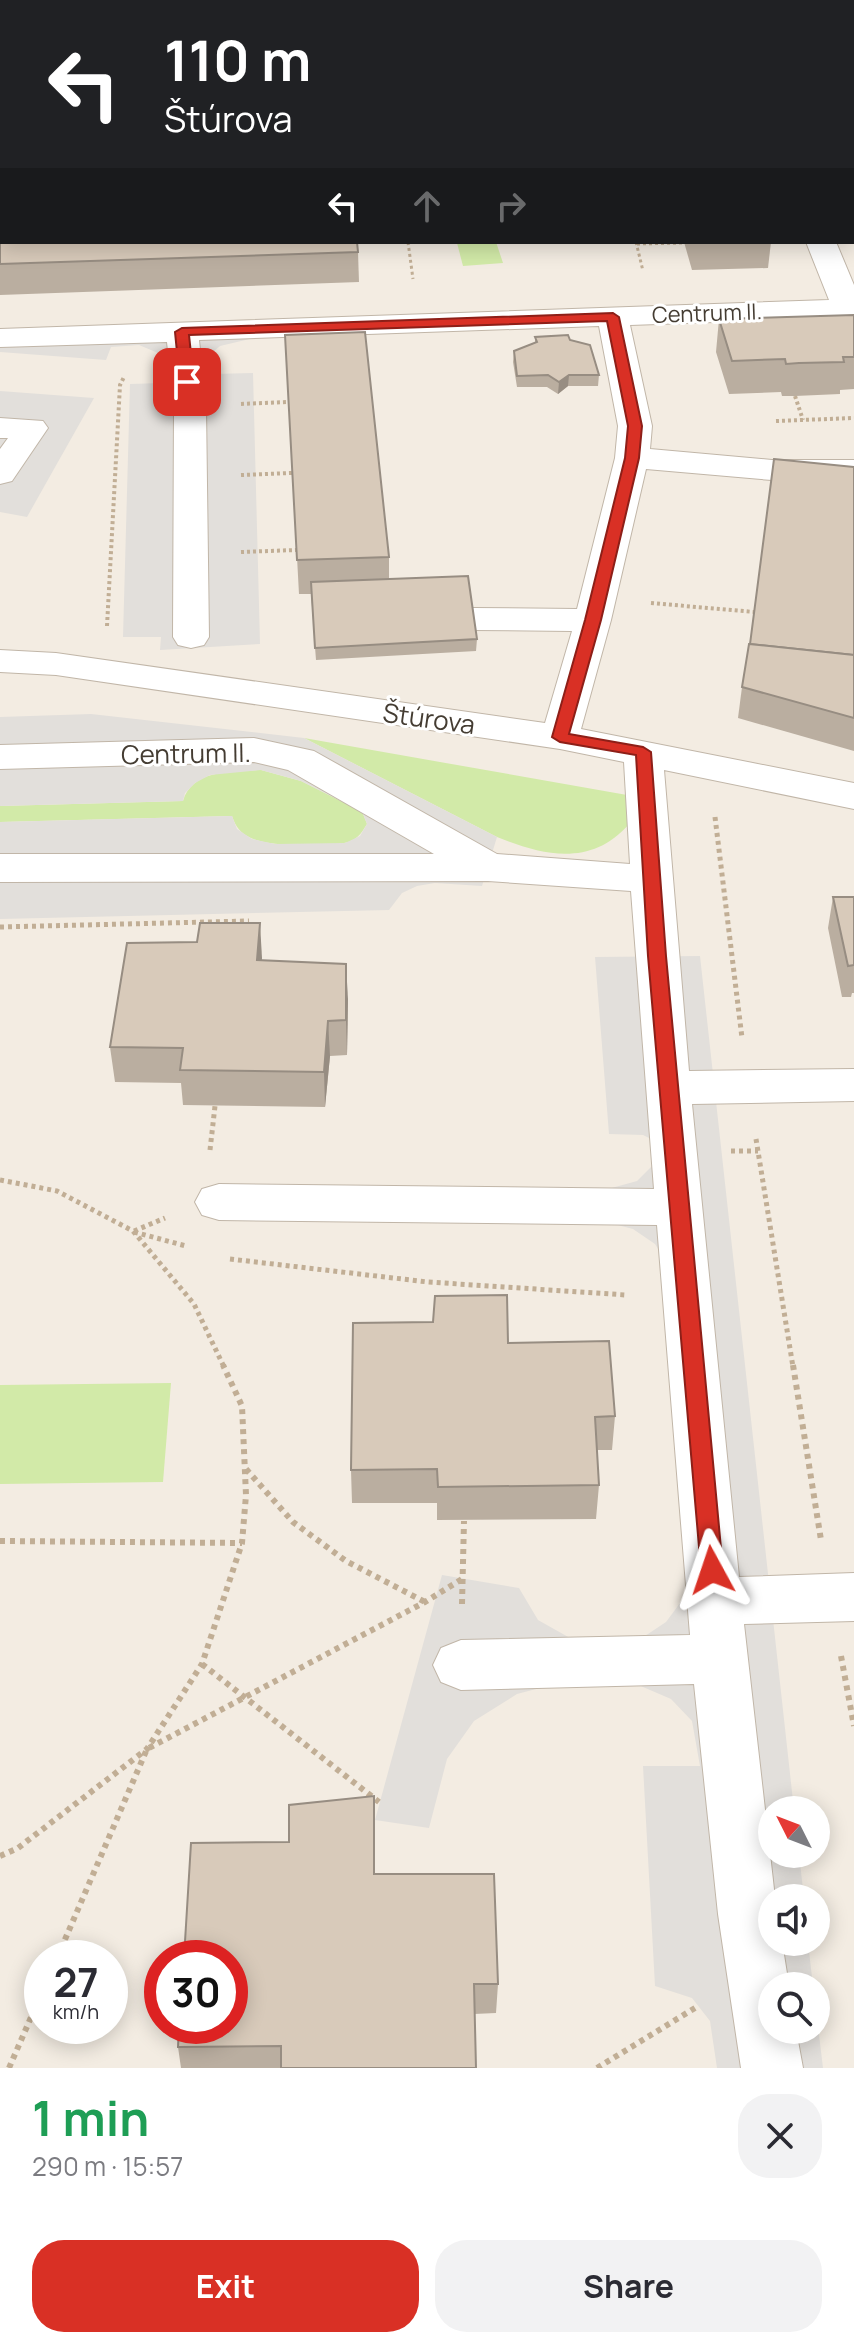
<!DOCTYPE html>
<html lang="en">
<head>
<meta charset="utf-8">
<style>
  body { margin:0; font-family:Manrope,sans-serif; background:#f2f2f3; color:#2b2b33; height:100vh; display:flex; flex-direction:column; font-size:30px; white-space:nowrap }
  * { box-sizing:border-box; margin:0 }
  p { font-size:26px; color:#7c7c81 }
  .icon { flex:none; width:44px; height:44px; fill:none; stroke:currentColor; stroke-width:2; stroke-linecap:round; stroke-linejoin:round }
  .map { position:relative; height:2068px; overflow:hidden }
  .panel { display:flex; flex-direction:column; background:#fff; flex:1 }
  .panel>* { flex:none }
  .guide { position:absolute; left:0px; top:0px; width:854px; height:244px; box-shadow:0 4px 20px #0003; background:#202124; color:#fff; overflow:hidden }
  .needle { width:52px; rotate:312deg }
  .fabs { position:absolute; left:758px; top:1796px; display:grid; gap:16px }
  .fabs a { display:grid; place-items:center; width:72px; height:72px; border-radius:50%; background:#fff; box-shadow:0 4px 20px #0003; font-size:40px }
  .speed { position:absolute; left:24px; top:1940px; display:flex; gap:16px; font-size:40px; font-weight:700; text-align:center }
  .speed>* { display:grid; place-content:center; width:104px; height:104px; border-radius:50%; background:#fff; box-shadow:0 4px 20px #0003; line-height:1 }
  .speed small { font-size:20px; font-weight:400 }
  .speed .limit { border:12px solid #d22; background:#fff; color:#111 }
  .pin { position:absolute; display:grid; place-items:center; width:68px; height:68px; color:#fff; margin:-34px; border-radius:16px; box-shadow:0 4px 12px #0006 }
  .me { position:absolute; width:88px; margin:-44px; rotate:355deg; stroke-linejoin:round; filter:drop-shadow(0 0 6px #0008) }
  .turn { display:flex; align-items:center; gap:28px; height:168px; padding:0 32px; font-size:36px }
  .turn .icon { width:104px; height:104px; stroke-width:2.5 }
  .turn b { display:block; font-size:56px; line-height:68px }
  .lanes { display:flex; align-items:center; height:76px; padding:0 32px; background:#0003; justify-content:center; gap:40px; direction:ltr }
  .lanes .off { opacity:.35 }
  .round { display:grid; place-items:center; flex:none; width:84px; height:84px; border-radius:32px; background:#f2f2f3 }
  .head { display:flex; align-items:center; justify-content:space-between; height:136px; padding:0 32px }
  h1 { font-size:48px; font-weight:700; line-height:60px; color:#1e9e55 }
  .cta { display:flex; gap:16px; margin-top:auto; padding:16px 32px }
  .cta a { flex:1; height:92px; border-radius:32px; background:#d93025; color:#fff; font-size:32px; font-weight:700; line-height:92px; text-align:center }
  .cta a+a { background:#f2f2f3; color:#2b2b33 }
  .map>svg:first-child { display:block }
  .green { fill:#d2eaa8 }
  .parking { fill:#e2dfdb }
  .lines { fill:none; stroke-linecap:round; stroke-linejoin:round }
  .minor-casing { stroke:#c1b6a8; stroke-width:2 }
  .path-far3 { stroke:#c1ae95; stroke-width:3; stroke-dasharray:3 3; stroke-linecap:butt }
  .path-far2 { stroke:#c1ae95; stroke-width:4; stroke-dasharray:3 3; stroke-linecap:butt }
  .path-far1 { stroke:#c1ae95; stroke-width:5; stroke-dasharray:4 4; stroke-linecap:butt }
  .path { stroke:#c1ae95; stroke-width:6; stroke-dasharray:5 5; stroke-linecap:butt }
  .minor { fill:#fff; fill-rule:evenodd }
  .wall { fill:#baaea0 }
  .shaded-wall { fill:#978d82 }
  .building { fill:#d8caba; stroke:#978d82; stroke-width:2 }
  .route { fill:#d93025; stroke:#8d1f18; stroke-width:2 }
  .labels { text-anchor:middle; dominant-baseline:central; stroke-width:6; stroke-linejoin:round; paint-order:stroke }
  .far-street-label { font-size:22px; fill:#443c32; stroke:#fff }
  .street-label { font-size:26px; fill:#443c32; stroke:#fff }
</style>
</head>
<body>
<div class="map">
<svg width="854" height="2068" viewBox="0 0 854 2068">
  <rect width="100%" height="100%" fill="#f3ece2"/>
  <g class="green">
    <path d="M496,242L503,263L463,266L457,243Z"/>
    <path d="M304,738L627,795L629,824C592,867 543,856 497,837Z"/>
    <path d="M261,770L301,781L355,808L363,814L367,824C361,834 356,841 344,843C323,847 270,847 251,838C240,833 236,827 232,816L0,822V806L183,801C192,769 234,771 261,770Z"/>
    <path d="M171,1383L163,1482L0,1484V1385Z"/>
  </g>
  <g class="parking">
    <path d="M258,337L220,346L212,353V374L253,373L260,644L160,650L161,637H123L130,384L162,383L163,360L158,353L139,345L111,347L106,360L0,352V338Z"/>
    <path d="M0,391L94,398L27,517L0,512Z"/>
    <path d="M91,714L304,738L497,837L482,886L435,883L417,886L402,893L389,910L0,919V822L232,816L237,829L252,839L275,844L345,843L360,836L367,824L363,814L355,808L301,781L261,770L210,775L195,783L185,793L183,801L0,806V717Z"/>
    <path d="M700,956L794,1810H772V1854H799L804,1898H772V1942H808L813,1986H772V2030H816V2010L823,2068H717L710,2021L692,1998L655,1986L643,1766H700L692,1721L671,1699L636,1684L559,1683L517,1694L474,1721L447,1759L429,1828L375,1820L442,1575L519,1588L538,1620L570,1638L645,1636L666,1622L686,1595L692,1566L665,1260L655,1244L633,1229L606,1222L608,1189L637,1181L651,1167L658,1152L653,1140L643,1135L609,1134L595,957Z"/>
  </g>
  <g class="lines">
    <g class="minor-casing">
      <g id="minor">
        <path d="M62,0H88L61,2Z"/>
        <path d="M542,0H571L573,2H544Z"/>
        <path d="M806,242H836L854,285V317L630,325L652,426L650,449L772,460H854V480H772L646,469L611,620L581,729L854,783V809L664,770L689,1071L854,1069V1101L692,1104L739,1577L854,1573V1621L744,1624L775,1898H772V1942H782L789,1986H772V2030H796L803,2068H741L718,1914L694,1684L461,1690L441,1682L433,1665L441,1648L461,1640L690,1635L657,1225L219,1220L202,1215L195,1202L202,1189L219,1184L654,1189L631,891L488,881L0,882V854H434L288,770L254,762L0,769V745L254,738L314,751L497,854L630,864L624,762L560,749L56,675L0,672V650L56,653L545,723L572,631L473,630L460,627L455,619L460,611L473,608L577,609L615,458L618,426L599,326L199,340L206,407L209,637L204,645L191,648L178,645L173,637L174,407L167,342L0,347V329L829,300Z"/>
        <path d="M0,418L43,421L48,428L12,481L0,484V449L8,438H0Z"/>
      </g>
    </g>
    <g class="path-far3">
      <path d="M408,242L413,279"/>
      <path d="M636,242L643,271"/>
      <path d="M637,244L684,243"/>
    </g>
    <g class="path-far2">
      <path d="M795,396L803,420"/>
      <path d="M241,404L288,402"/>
      <path d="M776,421L854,418"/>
      <path d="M241,475L292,473"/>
      <path d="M241,552L296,550"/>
      <path d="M651,603L754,612"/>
      <path d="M107,626L120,385L124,377"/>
    </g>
    <g class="path-far1">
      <path d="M715,817L742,1038"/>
      <path d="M0,927L249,921"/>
      <path d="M756,1139L793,1367"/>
      <path d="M210,1150L215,1106"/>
      <path d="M731,1151H758"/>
      <path d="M0,1180L57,1191L133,1231L194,1304L224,1367"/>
      <path d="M134,1231L165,1218"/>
      <path d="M134,1232L186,1246"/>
      <path d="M230,1259L428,1282L626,1295"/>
    </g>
    <g class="path">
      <path d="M793,1365L821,1540"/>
      <path d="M246,1469L293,1522L346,1561L425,1602"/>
      <path d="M0,1541L242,1543"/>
      <path d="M462,1604L464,1521"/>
      <path d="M841,1656L854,1726"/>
      <path d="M202,1664L379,1802"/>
      <path d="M0,1856L18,1848L147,1749L202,1664L242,1543L246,1495L242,1406L223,1365"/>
      <path d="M57,1958L147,1749L425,1602L462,1579"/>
      <path d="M9,2068L42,1992"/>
      <path d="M597,2068L695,2008"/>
    </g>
    <use href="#minor" class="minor"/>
  </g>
  <g class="wall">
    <path d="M0,226L358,252L359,282L0,295Z"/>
    <path d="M684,242H771L768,268L692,270Z"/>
    <path d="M854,315V389L840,390V394L795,396H782L781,392L729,394L716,352L719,319Z"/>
    <path d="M285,335L389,557V579L477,639L476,651L316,660L311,594H299Z"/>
    <path d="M535,337L570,340L599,375L598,386H568L558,394L547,387H517L513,362L514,351L535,343Z"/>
    <path d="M854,467V751L738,718L742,687Z"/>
    <path d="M833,897H854V993H852L851,997H842L828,928Z"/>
    <path d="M262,960L348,999L347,1055L330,1056L325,1107L183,1105L181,1083L115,1082L110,1047Z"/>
    <path d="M508,1343L615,1416L612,1450H597L599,1485L596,1519L437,1520V1503H352L351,1470Z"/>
    <path d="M375,1828V1874L498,1984L496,2013L474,2014L476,2068H181L178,2047L289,1842Z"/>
  </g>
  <g class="shaded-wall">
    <path d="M2,67V125L0,141V82Z"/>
    <path d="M569,375L568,386L558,394L559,382Z"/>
    <path d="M260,923L262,958L260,995L257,960Z"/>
    <path d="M346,964L348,999L347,1055L346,1020Z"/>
    <path d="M328,1021L330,1056L325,1107L324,1072Z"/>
  </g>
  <g class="building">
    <path d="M0,0H11V2H2V9H0Z"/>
    <path d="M20,0H63V2H19Z"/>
    <rect x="242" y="0" width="78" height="2"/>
    <rect x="342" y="0" width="74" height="2"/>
    <path d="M0,29H2V67L0,82Z"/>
    <path d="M0,226H2V242H357L358,252L0,264Z"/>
    <path d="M854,315V357H843L844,362L799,363L786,364L785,359L732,361L719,319Z"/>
    <path d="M365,332L389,557L297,560L285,335Z"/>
    <path d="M568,335L570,340L590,345L599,375H569L559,382L548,375L517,376L514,351L537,342L535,337Z"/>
    <path d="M774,459L854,467V655L750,644Z"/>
    <path d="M468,576L477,639L315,648L311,582Z"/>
    <path d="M749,644L854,655V718L742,687Z"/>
    <path d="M833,897H854V965L848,966Z"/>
    <path d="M200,923H260L257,960L346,964V1020L328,1021L324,1072L180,1070L183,1048L110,1047L127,943L197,942Z"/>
    <path d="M507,1295L508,1343L609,1341L615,1416L595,1417L599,1485L438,1487L437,1469L351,1470L353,1323L433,1322L435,1296Z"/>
    <path d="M374,1796V1874H494L498,1984H474L476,2068H281V2046L178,2047L179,2026H230V1958H184L191,1843L289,1842V1805Z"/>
  </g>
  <path class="route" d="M613,313L619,317L642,426L639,458L601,620L569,734L643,747L651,752L666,956L723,1570L720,1577L712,1580L704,1577L701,1570L648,956L636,755L560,742L552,737L585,620L625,458L628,426L607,321L189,335L194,382L187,386L180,382L175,332L182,328Z"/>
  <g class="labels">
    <g class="far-street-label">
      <text transform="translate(707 313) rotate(-2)">Centrum II.</text>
    </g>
    <g class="street-label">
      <text transform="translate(429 718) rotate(8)">Štúrova</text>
      <text transform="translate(186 753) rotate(-1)">Centrum II.</text>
    </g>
  </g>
</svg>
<div class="fabs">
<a><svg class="needle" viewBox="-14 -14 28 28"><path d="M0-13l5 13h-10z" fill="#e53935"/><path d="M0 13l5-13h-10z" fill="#7c7c81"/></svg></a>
<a><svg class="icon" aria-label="sound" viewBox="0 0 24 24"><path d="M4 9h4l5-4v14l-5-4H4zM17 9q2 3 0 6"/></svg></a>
<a><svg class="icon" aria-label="search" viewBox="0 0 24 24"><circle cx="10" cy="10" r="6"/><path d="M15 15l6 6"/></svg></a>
</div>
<div class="speed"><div>27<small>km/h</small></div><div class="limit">30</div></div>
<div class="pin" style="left:187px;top:382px;background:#d93025"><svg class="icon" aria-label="arrive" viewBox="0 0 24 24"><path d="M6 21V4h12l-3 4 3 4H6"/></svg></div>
<svg class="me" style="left:712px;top:1570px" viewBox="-20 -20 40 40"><path d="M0-17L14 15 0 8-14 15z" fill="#d93025" stroke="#fff" stroke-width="4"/></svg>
<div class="guide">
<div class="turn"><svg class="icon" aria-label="left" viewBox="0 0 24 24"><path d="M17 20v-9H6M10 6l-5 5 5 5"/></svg><div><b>110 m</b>Štúrova</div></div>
<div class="lanes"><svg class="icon" aria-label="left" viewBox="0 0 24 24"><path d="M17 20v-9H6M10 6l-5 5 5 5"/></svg><svg class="icon off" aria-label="ahead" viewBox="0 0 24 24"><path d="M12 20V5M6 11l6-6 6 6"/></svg><svg class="icon off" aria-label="right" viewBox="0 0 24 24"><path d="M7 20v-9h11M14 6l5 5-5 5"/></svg></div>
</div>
</div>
<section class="panel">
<div class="head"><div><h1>1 min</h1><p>290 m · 15:57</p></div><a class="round"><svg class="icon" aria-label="close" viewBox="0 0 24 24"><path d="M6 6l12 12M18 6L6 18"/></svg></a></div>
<div class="cta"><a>Exit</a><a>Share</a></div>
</section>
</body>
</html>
